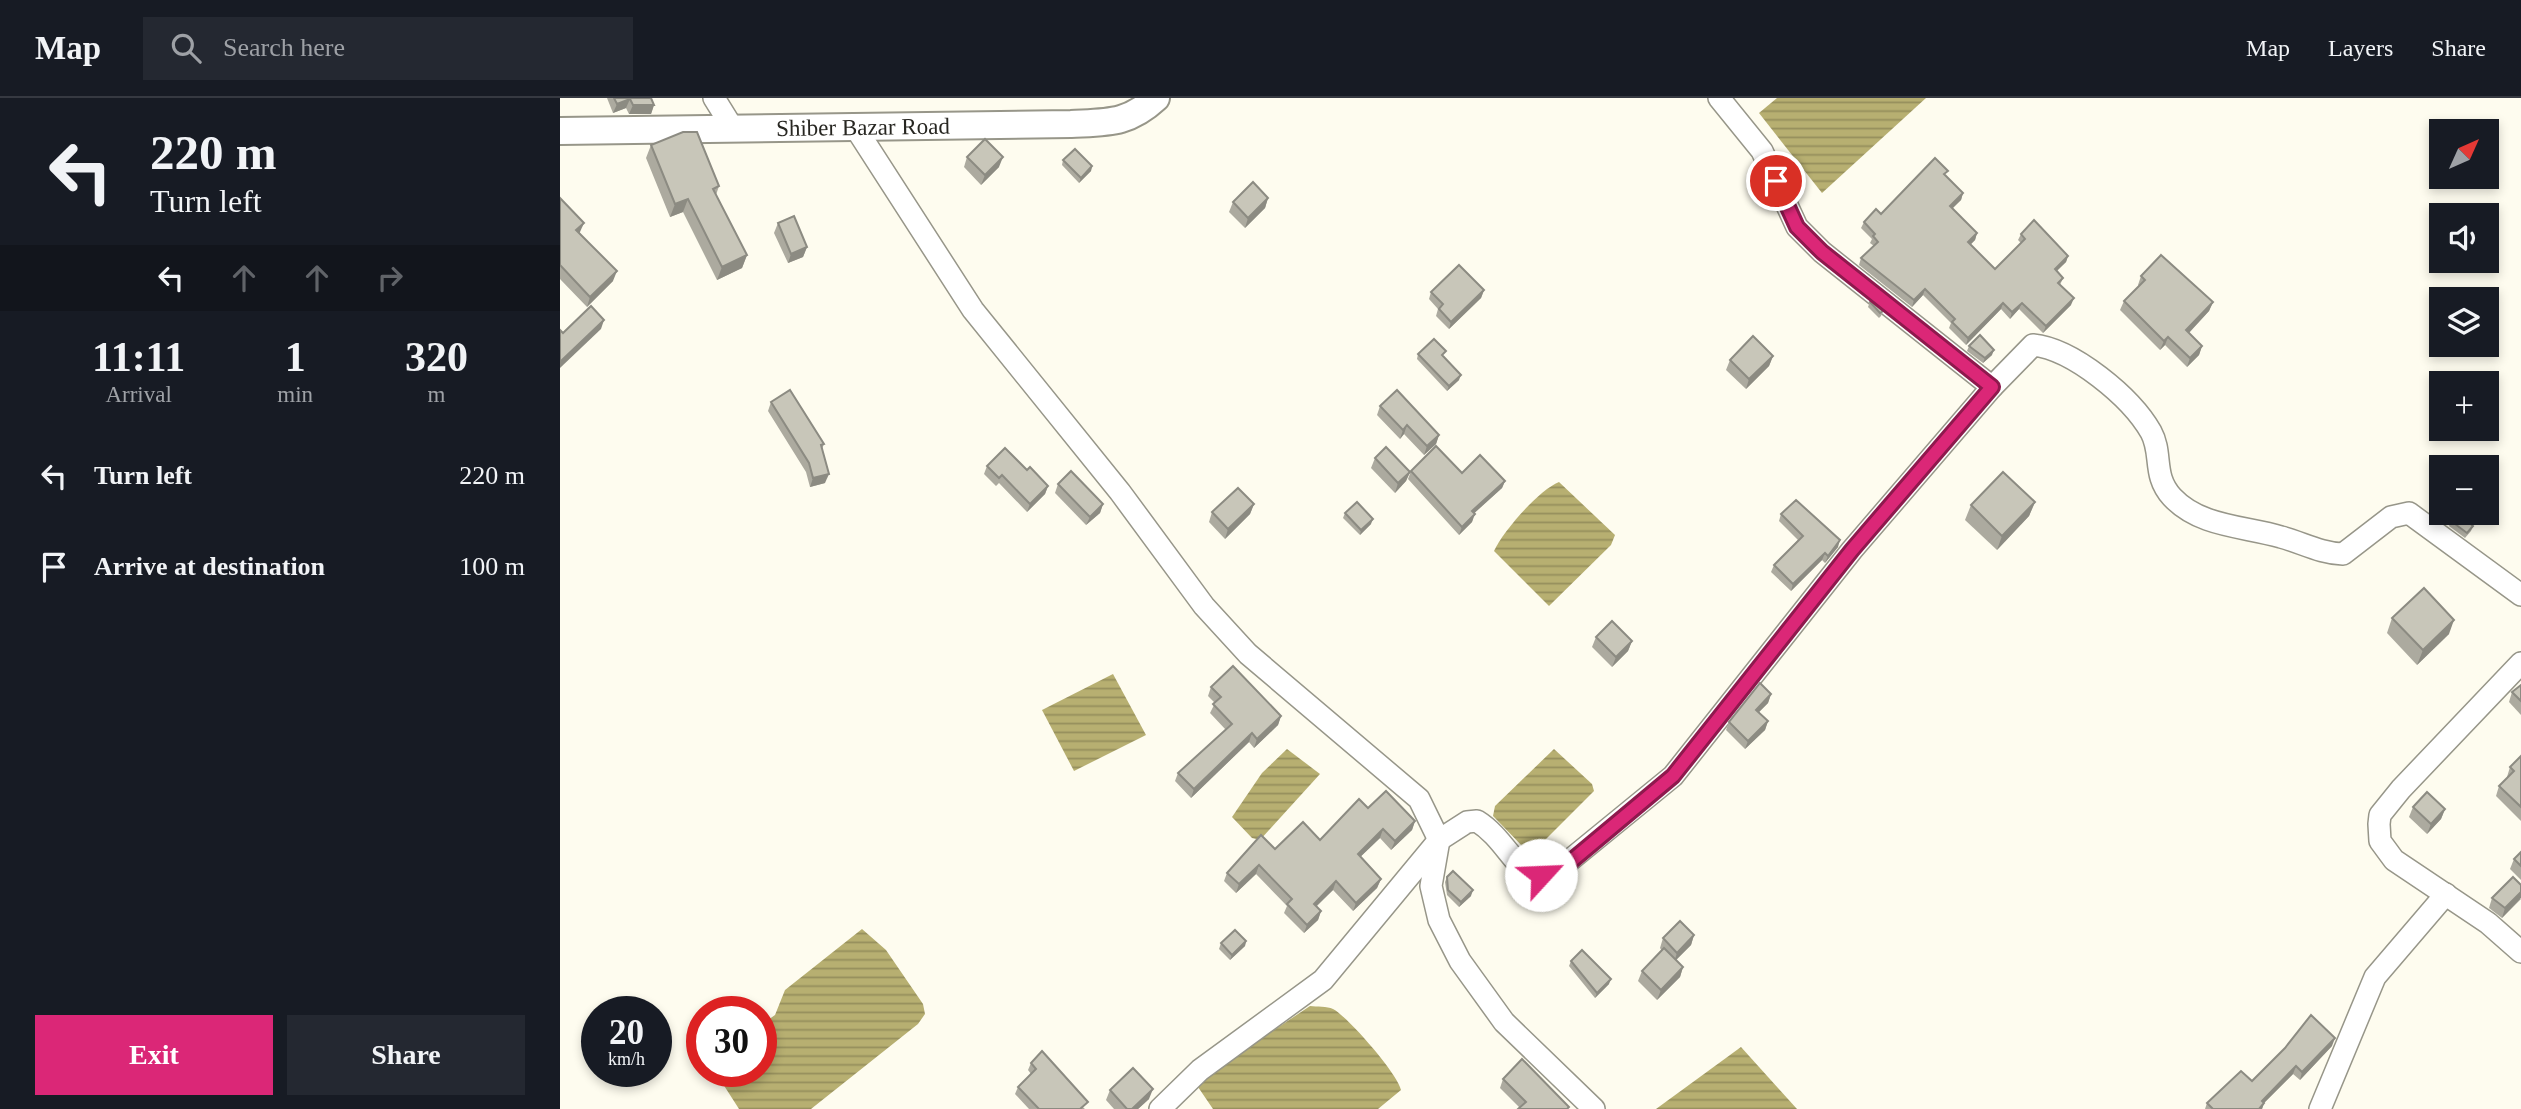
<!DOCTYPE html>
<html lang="en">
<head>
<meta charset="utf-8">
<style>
  body { margin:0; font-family:Georgia,serif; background:#242831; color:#f1f3f6; height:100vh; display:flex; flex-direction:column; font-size:26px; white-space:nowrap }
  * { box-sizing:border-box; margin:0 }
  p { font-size:23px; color:#9ea1a6 }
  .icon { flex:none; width:38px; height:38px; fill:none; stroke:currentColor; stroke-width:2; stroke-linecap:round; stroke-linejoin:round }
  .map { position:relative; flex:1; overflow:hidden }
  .drawer { display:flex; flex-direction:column; background:#171b24; width:560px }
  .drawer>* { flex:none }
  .banner { background:#171b24; color:#f1f3f6; overflow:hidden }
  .needle { width:46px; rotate:45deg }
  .buttons { position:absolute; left:1869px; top:21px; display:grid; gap:14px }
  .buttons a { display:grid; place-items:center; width:70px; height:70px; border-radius:0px; background:#171b24; box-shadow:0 4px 10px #0003; font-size:35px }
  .speed { position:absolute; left:21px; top:898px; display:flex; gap:14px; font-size:35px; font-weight:700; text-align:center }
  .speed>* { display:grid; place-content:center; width:91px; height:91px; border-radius:50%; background:#171b24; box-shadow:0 4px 10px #0003; line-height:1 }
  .speed small { font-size:18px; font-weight:400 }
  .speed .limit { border:10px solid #d22; background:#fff; color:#111 }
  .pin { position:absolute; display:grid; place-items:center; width:60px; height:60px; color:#fff; margin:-30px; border:4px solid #fff; border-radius:50%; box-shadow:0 2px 7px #0007 }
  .me { position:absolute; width:77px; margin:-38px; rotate:65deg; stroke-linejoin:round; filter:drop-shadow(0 0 5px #0008) }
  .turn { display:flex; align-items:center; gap:24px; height:147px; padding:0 35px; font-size:32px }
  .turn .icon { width:91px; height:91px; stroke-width:2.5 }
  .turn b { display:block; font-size:49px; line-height:60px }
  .lanes { display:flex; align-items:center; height:66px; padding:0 35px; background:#0003; justify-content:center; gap:35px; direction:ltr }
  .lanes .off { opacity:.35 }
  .eta { display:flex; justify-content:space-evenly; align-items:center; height:119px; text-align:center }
  .eta b { font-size:42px; font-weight:800; line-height:49px }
  .cta { display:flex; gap:14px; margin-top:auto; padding:14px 35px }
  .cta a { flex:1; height:80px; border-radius:0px; background:#db2777; color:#fff; font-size:28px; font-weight:800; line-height:80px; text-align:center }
  .cta a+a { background:#242831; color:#f1f3f6 }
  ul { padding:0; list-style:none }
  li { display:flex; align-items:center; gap:21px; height:91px; padding:0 35px }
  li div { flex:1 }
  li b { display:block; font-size:26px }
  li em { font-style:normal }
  header { display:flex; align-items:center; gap:42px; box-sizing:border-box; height:98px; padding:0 35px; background:#171b24; border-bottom:2px solid #363941 }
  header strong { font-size:33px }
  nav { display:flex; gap:38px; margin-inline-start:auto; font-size:24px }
  .search { width:490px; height:63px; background:#242831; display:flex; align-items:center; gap:18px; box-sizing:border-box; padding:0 24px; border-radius:0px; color:#9ea1a6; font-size:26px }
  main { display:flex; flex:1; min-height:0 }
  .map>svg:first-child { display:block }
  .water { fill:url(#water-rules) }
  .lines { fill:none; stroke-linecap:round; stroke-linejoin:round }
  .minor-casing { stroke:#979689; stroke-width:24 }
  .tertiary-casing { stroke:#979689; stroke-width:30 }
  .minor { stroke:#fff; stroke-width:21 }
  .tertiary { stroke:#fff; stroke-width:26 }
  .wall { fill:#acaa9f }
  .shaded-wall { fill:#8c8b82 }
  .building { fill:#c8c6b9; stroke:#8c8b82; stroke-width:2 }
  .route-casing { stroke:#8e194d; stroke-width:18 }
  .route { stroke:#db2777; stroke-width:12 }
  .labels { text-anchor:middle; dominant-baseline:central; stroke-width:6; stroke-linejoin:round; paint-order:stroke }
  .street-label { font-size:23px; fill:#272621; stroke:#fff }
</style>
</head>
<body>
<header>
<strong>Map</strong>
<div class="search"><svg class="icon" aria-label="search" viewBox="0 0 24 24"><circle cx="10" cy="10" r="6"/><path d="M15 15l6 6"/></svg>Search here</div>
<nav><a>Map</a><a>Layers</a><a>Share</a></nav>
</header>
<main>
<section class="drawer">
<div class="banner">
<div class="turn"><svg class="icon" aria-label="left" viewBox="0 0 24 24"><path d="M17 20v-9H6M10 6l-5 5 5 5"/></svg><div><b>220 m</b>Turn left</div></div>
<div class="lanes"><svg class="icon" aria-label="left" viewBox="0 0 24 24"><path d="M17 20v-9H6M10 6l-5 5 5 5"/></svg><svg class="icon off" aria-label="ahead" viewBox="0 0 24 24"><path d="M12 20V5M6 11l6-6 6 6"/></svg><svg class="icon off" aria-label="ahead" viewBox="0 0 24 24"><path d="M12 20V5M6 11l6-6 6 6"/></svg><svg class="icon off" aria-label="right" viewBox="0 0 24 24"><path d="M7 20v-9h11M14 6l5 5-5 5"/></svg></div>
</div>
<div class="eta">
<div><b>11:11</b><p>Arrival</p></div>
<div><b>1</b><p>min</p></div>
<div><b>320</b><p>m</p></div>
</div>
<ul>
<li><svg class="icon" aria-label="left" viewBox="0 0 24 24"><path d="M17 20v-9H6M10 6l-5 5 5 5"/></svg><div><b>Turn left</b></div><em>220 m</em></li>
<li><svg class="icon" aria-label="arrive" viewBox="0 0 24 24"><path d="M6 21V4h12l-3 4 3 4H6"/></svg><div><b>Arrive at destination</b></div><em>100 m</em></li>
</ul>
<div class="cta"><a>Exit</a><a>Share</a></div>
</section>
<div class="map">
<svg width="1961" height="1011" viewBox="0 0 1961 1011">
  <defs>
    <pattern id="water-rules" width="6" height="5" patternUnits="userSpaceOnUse" patternTransform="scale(1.75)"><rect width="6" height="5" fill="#b7af71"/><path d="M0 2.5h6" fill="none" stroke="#958e5c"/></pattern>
  </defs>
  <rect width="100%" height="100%" fill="#fefcef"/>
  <g class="water">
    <path d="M1217,0H1366L1262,95L1199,15Z"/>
    <path d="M999,384L1055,437L1051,447L989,508L934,453C943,433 979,392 999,384Z"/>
    <path d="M553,576L586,637L514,673L482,612Z"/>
    <path d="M727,651L760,676L700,742L692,740L672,719L702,675Z"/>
    <path d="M994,651L1032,686L1034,693L974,753L968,754L933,718L935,708Z"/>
    <path d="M302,831L326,852L363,906L365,916L358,926L251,1011H179L163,986L162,973H201V927L215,917L225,892Z"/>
    <path d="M750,908C757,909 767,908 773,911C787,918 838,976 841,992L818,1011H653L638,989L648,976Z"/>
    <path d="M1181,949L1237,1011H1096Z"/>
  </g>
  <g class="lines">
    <g class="minor-casing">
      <g id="minor">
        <path d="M154,0L172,29"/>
        <path d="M1159,0L1202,53L1237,129L1262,154L1432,289"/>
        <path d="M295,29L413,212L560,394L644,508L688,556L859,701L879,742L871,788L879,822L900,863L944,924L1034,1011"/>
        <path d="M1961,565L1841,691L1820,717L1819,726L1820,743L1834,762L1928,825L1961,854"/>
        <path d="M600,1011L640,972L763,882L879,742L907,724L917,723C938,736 949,758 967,775L993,776L1113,678L1292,452L1432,289L1473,247C1513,251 1571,299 1591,334C1603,356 1592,377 1612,399C1640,429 1684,428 1721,439C1743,445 1760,455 1783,456L1831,419L1849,415L1961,497"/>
        <path d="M1760,1011L1815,879L1886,796"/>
      </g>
    </g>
    <g class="tertiary-casing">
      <g id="tertiary">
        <path id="s1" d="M0,33L511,26C548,24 568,26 596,0"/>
      </g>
    </g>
    <use href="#minor" class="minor"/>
    <use href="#tertiary" class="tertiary"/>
  </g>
  <g class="wall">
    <path d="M47,0H91L94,7L91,16H69L66,10L53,15Z"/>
    <path d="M91,47L159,88L156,97L187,157L182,170L157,182L123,114L110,119L86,60Z"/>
    <path d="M407,59L439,69L421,87L404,69Z"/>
    <path d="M503,62L532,68L531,73L519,85L502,67Z"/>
    <path d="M1386,78L1403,95L1401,102L1392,110L1417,135L1415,142L1410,147L1435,171L1461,145L1458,142L1461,136L1508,158L1506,164L1497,173L1503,180L1500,187L1511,207L1483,235L1459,211L1450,221L1441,211L1406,247L1389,230L1391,225L1363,197L1352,209L1299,167L1301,160L1314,148L1310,145L1312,141L1301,130L1304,124L1321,116Z"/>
    <path d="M0,100L20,135L53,183L27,209L0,181Z"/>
    <path d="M708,100L705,110L685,130L669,114L673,104Z"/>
    <path d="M218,125L247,149L243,159L228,165L214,135Z"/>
    <path d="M1581,178L1653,204L1649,213L1629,235L1642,248L1639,257L1627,269L1605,247L1600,252L1560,212L1564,203L1579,188L1578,187Z"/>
    <path d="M924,192L921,200L889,231L876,218L878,211L869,201L871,194Z"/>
    <path d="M1310,204L1323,213L1321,218L1319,220L1308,209Z"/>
    <path d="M1409,248L1432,257L1423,265L1407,253Z"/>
    <path d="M858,256L884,258H883L899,282L887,293L857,261Z"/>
    <path d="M1213,258L1209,268L1186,291L1166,272L1170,262Z"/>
    <path d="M211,304L264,346L262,351L265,385L250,389L246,374L208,313Z"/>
    <path d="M820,308L879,337L876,346L864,357L844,336L840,341L817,317Z"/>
    <path d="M815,360L850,374L846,383L835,395L811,370Z"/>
    <path d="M427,368L467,372L488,388L485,396L467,414L439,385L436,388L424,376Z"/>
    <path d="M851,373L945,383L942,390L914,415L912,424L899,437L848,381Z"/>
    <path d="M498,386L543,406L540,415L526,427L495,395Z"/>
    <path d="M1475,404L1469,418L1437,452L1405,422L1411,407Z"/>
    <path d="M694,406L690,416L665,441L649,424L652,414Z"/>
    <path d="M785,415L811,426L800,437L783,420Z"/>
    <path d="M1221,416L1278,449L1265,465L1262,462L1231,493L1211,474L1214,467L1238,442L1219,423Z"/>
    <path d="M1891,423L1913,428L1911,433L1905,440L1889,428Z"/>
    <path d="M1832,520L1889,536L1857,567L1827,535Z"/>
    <path d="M1036,539L1072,543L1068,553L1052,569L1032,549Z"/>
    <path d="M1961,587V617L1949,604L1952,594Z"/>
    <path d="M651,589L721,618L718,627L694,650L689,644L631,700L615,683L618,675L666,632L650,615L655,605L648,598Z"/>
    <path d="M1211,596L1208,605L1199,614L1208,623L1205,632L1185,651L1166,632L1169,624Z"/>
    <path d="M1961,658V723L1936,698L1939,688L1947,680V679L1950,669Z"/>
    <path d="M1853,709L1885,711L1881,721L1867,736L1849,719Z"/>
    <path d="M808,710L855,723L852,732L831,752L820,740L800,759L821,781L817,790L793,813L773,792L756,809L761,813L758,822L744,835L724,815L727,808L696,776L676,795L664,783L667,775L715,751L760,742Z"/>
    <path d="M1961,754V782L1950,771L1954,761Z"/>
    <path d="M887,779L911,798L899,809L887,797L885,784Z"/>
    <path d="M1932,800L1961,801L1942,820L1929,810Z"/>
    <path d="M1134,837L1131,847L1116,862L1123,869L1120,879L1097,902L1078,883L1082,873L1102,853L1100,850L1103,840Z"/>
    <path d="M686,843L685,848L670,862L659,851L661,845Z"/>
    <path d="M1011,863L1049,886L1035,900L1009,868Z"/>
    <path d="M1772,948L1740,982L1733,976L1704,1005L1702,1011H1645L1647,1005L1692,983Z"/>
    <path d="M471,965L525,1011H469L455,996L458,989L471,976L468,972Z"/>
    <path d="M943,981L1009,1009L960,1010L940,990Z"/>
    <path d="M550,992L589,1001L578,1011H554L546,1002Z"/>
  </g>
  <g class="shaded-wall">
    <path d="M70,1L66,10L53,15L57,6Z"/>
    <path d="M73,7H94L91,16H69Z"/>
    <path d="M443,59L439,69L421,87L425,77Z"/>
    <path d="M532,68L531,73L519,85L521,80Z"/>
    <path d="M1403,95L1401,102L1388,115L1390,108Z"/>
    <path d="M708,100L705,110L685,130L688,120Z"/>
    <path d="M128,101L123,114L110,119L115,106Z"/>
    <path d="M24,125L20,134L13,142L16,132Z"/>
    <path d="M1417,135L1415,142L1406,151L1408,144Z"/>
    <path d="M247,149L243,159L228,165L231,156Z"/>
    <path d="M187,157L182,170L157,182L162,169Z"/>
    <path d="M1508,158L1506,164L1492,177L1495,171Z"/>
    <path d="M57,173L53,183L27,209L30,199Z"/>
    <path d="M1365,191L1363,197L1352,209L1354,202Z"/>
    <path d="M924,192L921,200L889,231L891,224Z"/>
    <path d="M1514,200L1511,207L1483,235L1486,228Z"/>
    <path d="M1653,204L1649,213L1623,241L1626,232Z"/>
    <path d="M1443,205L1441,211L1406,247L1408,240Z"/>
    <path d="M1462,205L1459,211L1450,221L1452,214Z"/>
    <path d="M44,222L41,231L0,270V264Z"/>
    <path d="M1608,239L1605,247L1600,252L1604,243Z"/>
    <path d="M1642,248L1639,257L1627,269L1630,260Z"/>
    <path d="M1434,252L1432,257L1423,265L1425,260Z"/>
    <path d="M1213,258L1209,268L1186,291L1189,281Z"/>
    <path d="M901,277L899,282L887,293L889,288Z"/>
    <path d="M847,327L844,336L840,341L843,332Z"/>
    <path d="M879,337L876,346L864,357L867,348Z"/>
    <path d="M850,374L846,383L835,395L838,385Z"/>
    <path d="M269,376L265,385L250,389L253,380Z"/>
    <path d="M945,383L942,390L909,420L912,413Z"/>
    <path d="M488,388L485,396L467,414L470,406Z"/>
    <path d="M1475,404L1469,418L1437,452L1442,438Z"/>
    <path d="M543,406L540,415L526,427L530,419Z"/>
    <path d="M694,406L690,416L665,441L668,431Z"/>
    <path d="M915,416L912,424L899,437L902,429Z"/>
    <path d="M813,421L811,426L800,437L801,432Z"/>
    <path d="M1280,442L1278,449L1265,465L1268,458Z"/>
    <path d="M1265,455L1262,462L1231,493L1233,486Z"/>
    <path d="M1894,522L1889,536L1857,567L1863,552Z"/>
    <path d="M1072,543L1068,553L1052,569L1056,559Z"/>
    <path d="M1211,596L1208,605L1193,620L1196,612Z"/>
    <path d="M721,618L718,627L694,650L697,641Z"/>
    <path d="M1208,623L1205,632L1185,651L1188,643Z"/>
    <path d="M692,635L689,644L631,700L634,691Z"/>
    <path d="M1885,711L1881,721L1867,736L1871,726Z"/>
    <path d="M855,723L852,732L831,752L835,743Z"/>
    <path d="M823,731L820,740L794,765L798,756Z"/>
    <path d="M699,767L696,776L676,795L679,786Z"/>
    <path d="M821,781L817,790L793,813L796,805Z"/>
    <path d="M776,783L773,792L750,814L754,806Z"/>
    <path d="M913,792L911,798L899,809L901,804Z"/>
    <path d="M1961,794V800L1942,820L1945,810Z"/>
    <path d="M761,813L758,822L744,835L747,827Z"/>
    <path d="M1134,837L1131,847L1114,864L1117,855Z"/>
    <path d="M686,843L685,848L670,862L672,857Z"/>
    <path d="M1123,869L1120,879L1097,902L1101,892Z"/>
    <path d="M1051,881L1049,886L1035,900L1037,895Z"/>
    <path d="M1775,940L1772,948L1740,982L1742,974Z"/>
    <path d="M1736,968L1733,976L1700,1009L1704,1005L1702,1011H1699L1702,1003Z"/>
    <path d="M593,991L589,1001L578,1011H572Z"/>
  </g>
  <g class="building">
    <path d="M54,0H91L94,7H73L70,1L57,6Z"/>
    <path d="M123,34H137L159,88L153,91L187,157L162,169L128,101L115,106L91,47Z"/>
    <path d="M425,41L443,59L425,77L407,59Z"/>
    <path d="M515,51L532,68L521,80L503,62Z"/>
    <path d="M1375,60L1388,73L1384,76L1403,95L1390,108L1417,135L1408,144L1435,171L1465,141L1461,136L1474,122L1508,158L1495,171L1503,180L1498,185L1514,200L1486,228L1462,205L1452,214L1443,205L1408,240L1392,224L1395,221L1365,191L1354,202L1301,160L1318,144L1313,138L1315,136L1304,124L1316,111L1321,116Z"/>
    <path d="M693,84L708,100L688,120L673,104Z"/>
    <path d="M0,100L24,125L16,132L57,173L30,199L0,167Z"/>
    <path d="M234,118L247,149L231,156L218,125Z"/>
    <path d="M1601,157L1653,204L1626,232L1642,248L1630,260L1608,239L1604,243L1564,203L1585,182L1581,178Z"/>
    <path d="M899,167L924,192L891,224L879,211L883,206L871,194Z"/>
    <path d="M1311,203L1323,213L1320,215L1310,204Z"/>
    <path d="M31,208L44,222L0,264V232L3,235Z"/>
    <path d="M1420,237L1434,252L1425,260L1409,248Z"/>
    <path d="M1193,238L1213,258L1189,281L1170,262Z"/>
    <path d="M874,241L886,253L882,257L901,277L889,288L858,256Z"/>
    <path d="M230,292L264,346L261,347L269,376L253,380L249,365L211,304Z"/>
    <path d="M837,292L879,337L867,348L847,327L843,332L820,308Z"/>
    <path d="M876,348L902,375L920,357L945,383L912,413L915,416L902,429L851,373Z"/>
    <path d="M826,349L850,374L838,385L815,360Z"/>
    <path d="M445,350L467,372L470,369L488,388L470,406L442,377L439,380L427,368Z"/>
    <path d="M511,373L543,406L530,419L498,386Z"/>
    <path d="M1443,374L1475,404L1442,438L1411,407Z"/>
    <path d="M678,390L694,406L668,431L652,414Z"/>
    <path d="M1236,402L1280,442L1268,458L1265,455L1233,486L1214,467L1243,438L1221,416Z"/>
    <path d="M797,404L813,421L801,432L785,415Z"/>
    <path d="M1899,415L1913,428L1907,435L1891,423Z"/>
    <path d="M1864,490L1894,522L1863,552L1832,520Z"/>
    <path d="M1052,523L1072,543L1056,559L1036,539Z"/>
    <path d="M673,568L721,618L697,641L692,635L634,691L618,675L672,626L653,606L661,599L651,589Z"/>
    <path d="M1200,585L1211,596L1196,612L1208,623L1188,643L1169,624Z"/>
    <path d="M1961,587V603L1952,594Z"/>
    <path d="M1961,658V709L1939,688L1954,673L1950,669Z"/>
    <path d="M826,693L855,723L835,743L823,731L798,756L821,781L796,805L776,783L754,806L761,813L747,827L727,806L732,801L699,767L679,786L667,775L701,737L715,751L743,724L760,742L799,701L808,710Z"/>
    <path d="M1867,694L1885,711L1871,726L1853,709Z"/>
    <path d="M1961,754V768L1954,761Z"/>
    <path d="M893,773L913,792L901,804L888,792L887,779Z"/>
    <path d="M1953,779L1961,787V794L1945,810L1932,800Z"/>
    <path d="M1120,823L1134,837L1117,855L1103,840Z"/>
    <path d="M675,832L686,843L672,857L661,845Z"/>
    <path d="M1104,850L1123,869L1101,892L1082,873Z"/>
    <path d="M1022,852L1051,881L1037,895L1011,863Z"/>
    <path d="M1751,917L1775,940L1742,974L1736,968L1702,1003L1704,1005L1699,1011H1653L1647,1005L1681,973L1692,983L1725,950Z"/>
    <path d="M482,953L528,1004L520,1011H479L458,989L476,971L471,965Z"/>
    <path d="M962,961L1009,1009L1007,1011H958L966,1004L943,981Z"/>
    <path d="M573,970L593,991L572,1011H567L550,992Z"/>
  </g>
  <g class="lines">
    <g class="route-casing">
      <path id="route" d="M981,777L1003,770L1113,678L1292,452L1432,289L1262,154L1237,129L1216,83"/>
    </g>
    <use href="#route" class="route"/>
  </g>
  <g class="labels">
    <g class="street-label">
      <text stroke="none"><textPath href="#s1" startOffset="303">Shiber Bazar Road</textPath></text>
    </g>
  </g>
</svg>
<div class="buttons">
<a><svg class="needle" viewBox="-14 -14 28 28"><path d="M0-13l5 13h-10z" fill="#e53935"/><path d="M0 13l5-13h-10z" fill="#9ea1a6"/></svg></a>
<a><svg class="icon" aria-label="sound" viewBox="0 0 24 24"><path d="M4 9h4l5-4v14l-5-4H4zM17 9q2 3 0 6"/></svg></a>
<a><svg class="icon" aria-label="layers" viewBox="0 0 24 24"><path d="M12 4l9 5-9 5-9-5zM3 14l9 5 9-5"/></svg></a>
<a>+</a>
<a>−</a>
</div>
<div class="speed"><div>20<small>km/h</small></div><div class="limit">30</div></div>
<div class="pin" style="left:1216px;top:83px;background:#d93025"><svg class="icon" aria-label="arrive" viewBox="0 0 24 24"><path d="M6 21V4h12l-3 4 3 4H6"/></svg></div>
<svg class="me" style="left:981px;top:777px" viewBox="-20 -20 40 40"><circle r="19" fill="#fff"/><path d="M0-13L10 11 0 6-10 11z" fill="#db2777"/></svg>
</div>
</main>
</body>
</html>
